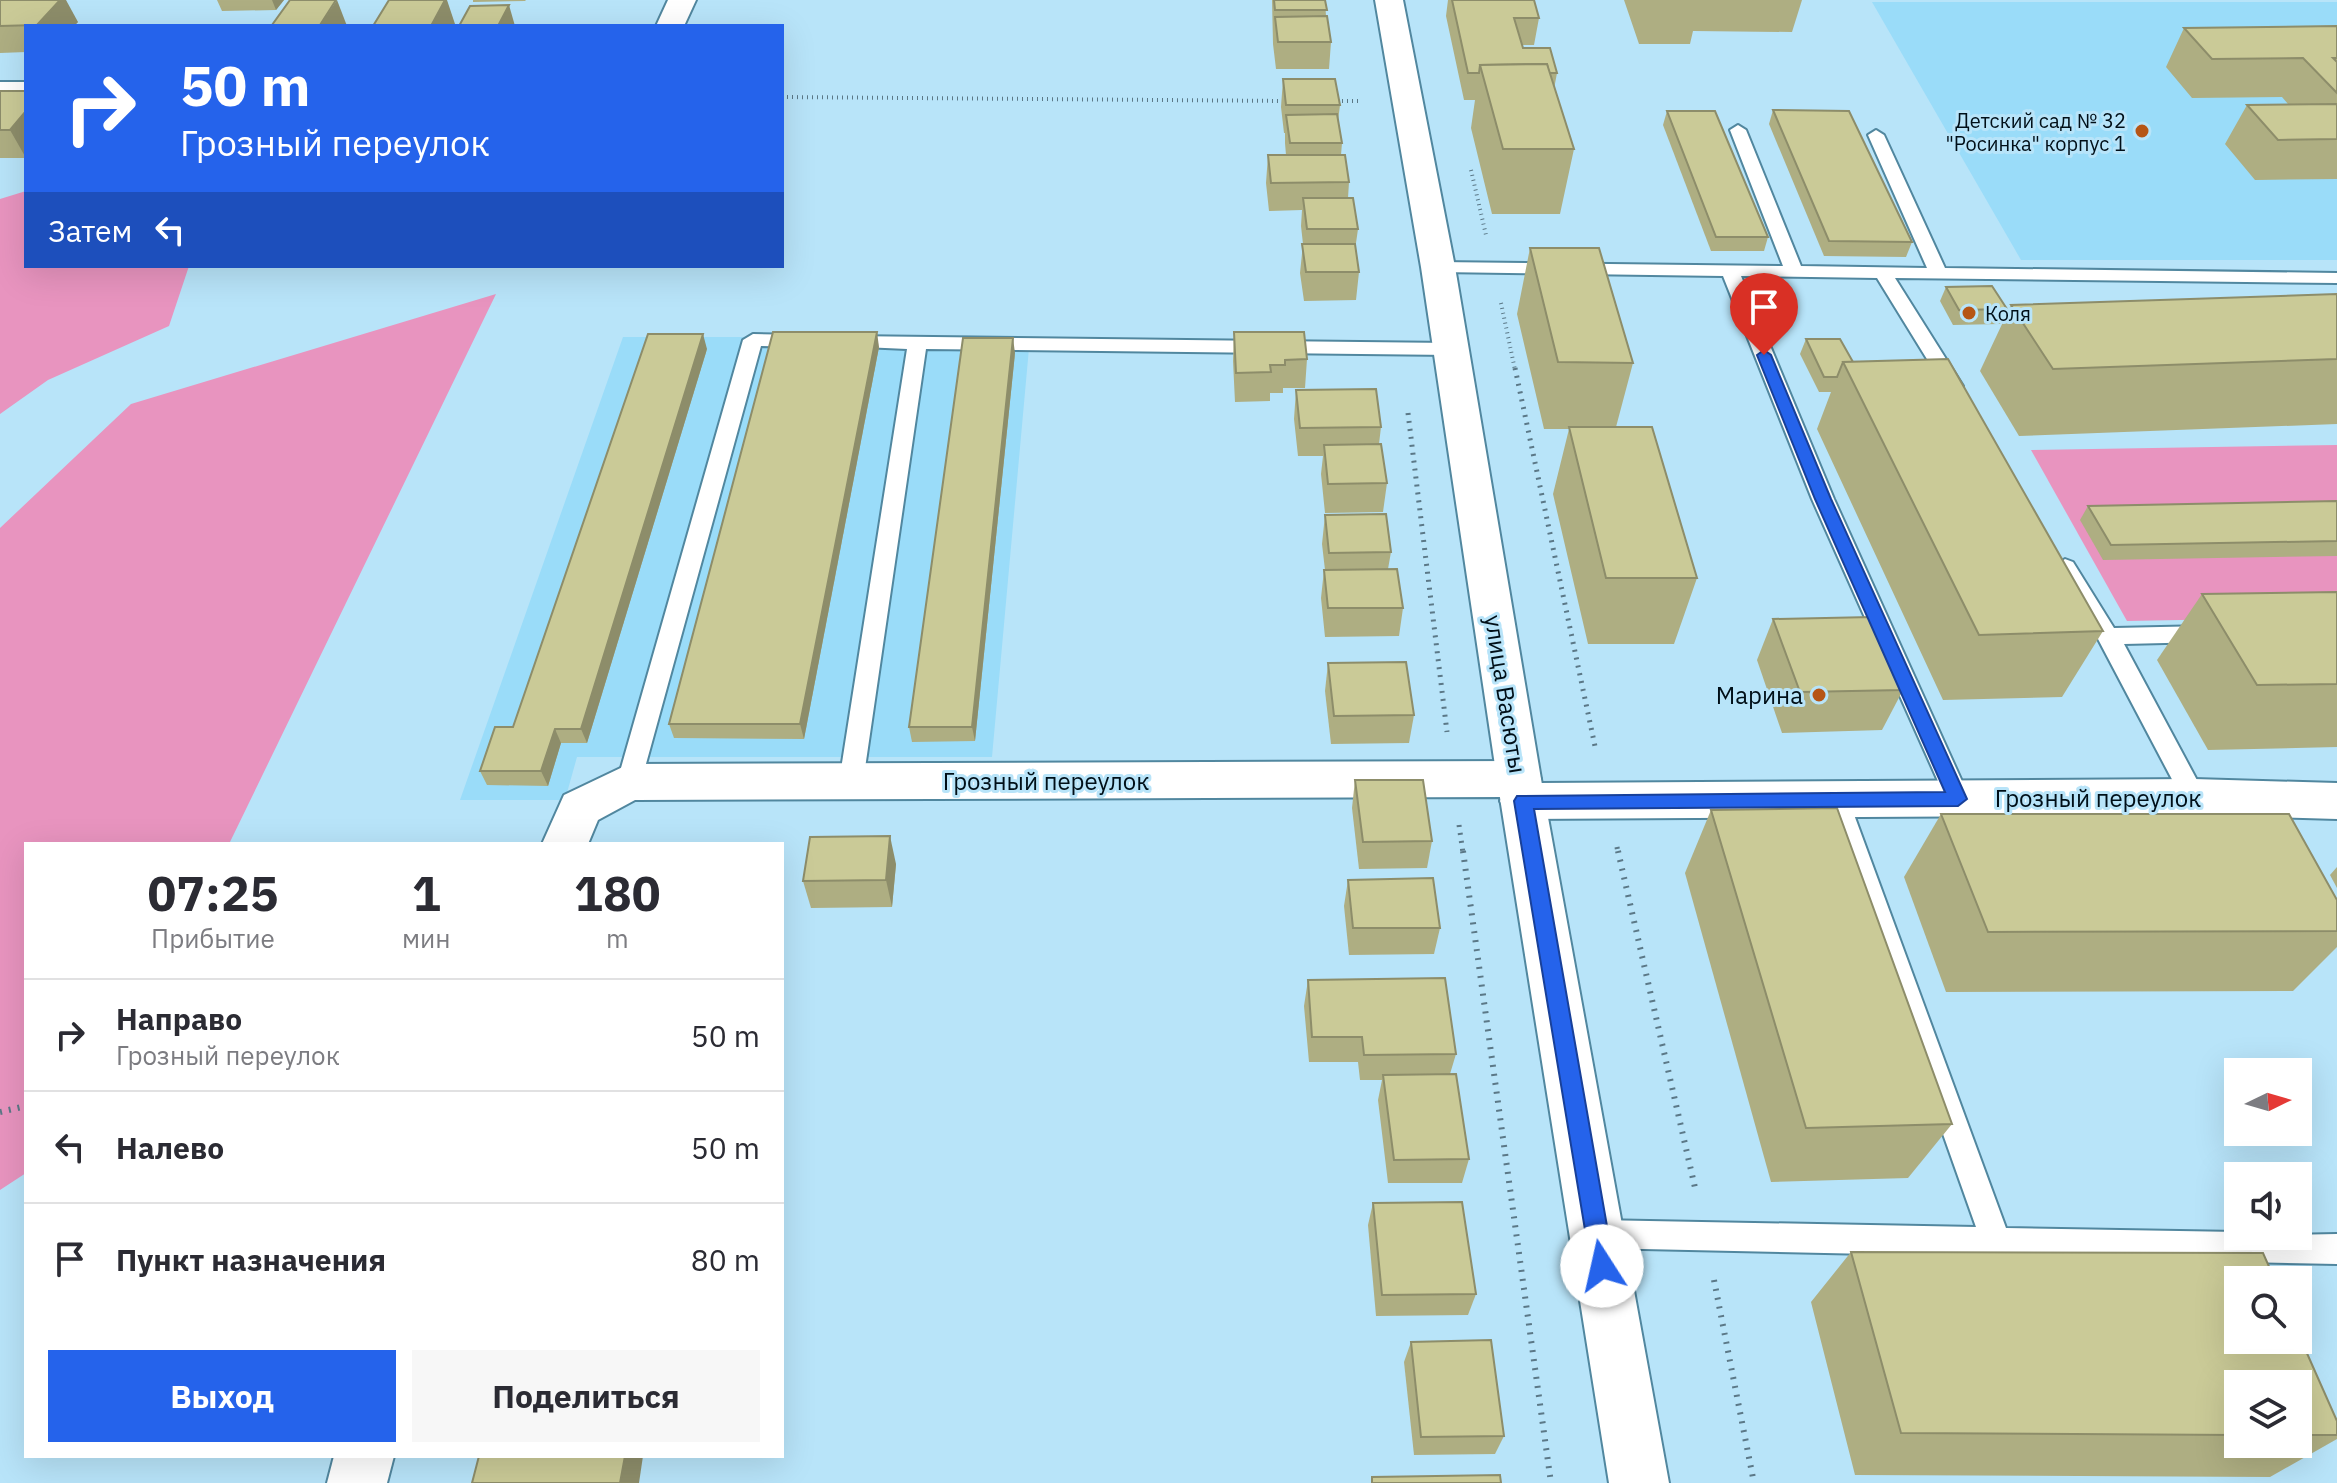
<!DOCTYPE html>
<html lang="ru">
<head>
<meta charset="utf-8">
<style>
  body { margin:0; font-family:"IBM Plex Sans",sans-serif; background:#f7f7f7; color:#2b2b33; height:100vh; display:flex; flex-direction:column; font-size:30px; white-space:nowrap }
  * { box-sizing:border-box; margin:0 }
  p { font-size:26px; color:#7c7c81 }
  .icon { flex:none; width:44px; height:44px; fill:none; stroke:currentColor; stroke-width:2; stroke-linecap:round; stroke-linejoin:round }
  .map { position:relative; flex:1; overflow:hidden }
  .side { position:absolute; left:24px; top:842px; width:760px; height:616px; display:flex; flex-direction:column; background:#fff; border-radius:0px; box-shadow:0 8px 32px #0002 }
  .side>* { flex:none }
  .hud { position:absolute; left:24px; top:24px; width:760px; height:244px; border-radius:0px; box-shadow:0 8px 32px #0002; background:#2563eb; color:#fff; overflow:hidden }
  .needle { width:52px; rotate:85deg }
  .buttons { position:absolute; left:2224px; top:1058px; display:grid; gap:16px }
  .buttons a { display:grid; place-items:center; width:88px; height:88px; border-radius:0px; background:#fff; box-shadow:0 8px 32px #0002; font-size:40px }
  .pin { position:absolute; display:grid; place-items:center; width:68px; height:68px; color:#fff; margin:-82px -34px; border-radius:50% 50% 50% 0; rotate:-45deg; box-shadow:0 0 8px #0007 }
  .pin .icon { rotate:45deg }
  .me { position:absolute; width:88px; margin:-44px; rotate:350deg; stroke-linejoin:round; filter:drop-shadow(0 0 6px #0008) }
  .turn { display:flex; align-items:center; gap:28px; height:168px; padding:0 24px; font-size:36px }
  .turn .icon { width:104px; height:104px; stroke-width:2.5 }
  .turn b { display:block; font-size:56px; line-height:68px }
  .then { display:flex; align-items:center; height:76px; padding:0 24px; background:#0003; gap:16px; font-size:30px }
  .eta { display:flex; justify-content:space-evenly; align-items:center; height:136px; text-align:center }
  .eta b { font-size:48px; font-weight:800; line-height:56px }
  .cta { display:flex; gap:16px; margin-top:auto; padding:16px 24px }
  .cta a { flex:1; height:92px; border-radius:0px; background:#2563eb; color:#fff; font-size:32px; font-weight:800; line-height:92px; text-align:center }
  .cta a+a { background:#f7f7f7; color:#2b2b33 }
  ul { padding:0; list-style:none }
  li { display:flex; align-items:center; gap:24px; height:112px; padding:0 24px; border-top:2px solid #e1e1e2 }
  li div { flex:1 }
  li b { display:block; font-size:30px }
  li em { font-style:normal }
  .map>svg:first-child { display:block }
  .built { fill:#9adcf9 }
  .green { fill:#e894bf }
  .lines { fill:none; stroke-linecap:round; stroke-linejoin:round }
  .lane-casing { stroke:#51879f; stroke-width:4 }
  .street-casing { stroke:#51879f; stroke-width:4 }
  .secondary-casing { stroke:#51879f; stroke-width:4 }
  .path-far2 { stroke:#5b7887; stroke-width:4; stroke-dasharray:1 4; stroke-linecap:butt }
  .path-far1 { stroke:#5b7887; stroke-width:5; stroke-dasharray:2 6; stroke-linecap:butt }
  .path { stroke:#5b7887; stroke-width:6; stroke-dasharray:2 7; stroke-linecap:butt }
  .lane { fill:#fff; fill-rule:evenodd }
  .street { fill:#fff; fill-rule:evenodd }
  .secondary { fill:#fff; fill-rule:evenodd }
  .wall { fill:#aeae82; fill-rule:evenodd }
  .shaded-wall { fill:#8d8d6a }
  .building { fill:#caca97; stroke:#8d8d6a; stroke-width:2 }
  .route { fill:#2563eb; stroke:#184099; stroke-width:2 }
  .poi-dot { fill:#b65515; stroke:#b8e4f9; stroke-width:3 }
  .labels { text-anchor:middle; dominant-baseline:central; stroke-width:6; stroke-linejoin:round; paint-order:stroke }
  .far-poi-label { font-size:20px; fill:#000f18; stroke:#b8e4f9; text-anchor:end }
  .street-label { font-size:24px; fill:#000f18; stroke:#b8e4f9 }
  .poi-label { font-size:24px; fill:#000f18; stroke:#b8e4f9; text-anchor:end }
</style>
</head>
<body>
<div class="map">
<svg width="2337" height="1483" viewBox="0 0 2337 1483">
  <rect width="100%" height="100%" fill="#b8e4f9"/>
  <g class="built">
    <path d="M1872,2H2337V260H2021Z"/>
    <path d="M623,337H1030L992,757H577L565,800H460Z"/>
  </g>
  <g class="green">
    <path d="M26,191V266H189L169,326L48,380L0,414V199Z"/>
    <path d="M496,294L229,844H26V1173L0,1190V528L131,404Z"/>
    <path d="M2337,445V617L2127,621L2031,450Z"/>
  </g>
  <g class="lines">
    <g class="lane-casing">
      <g id="lane">
        <path d="M1738,125L1746,130L1801,266L1927,268L1868,135L1876,130L1884,135L1945,268L2337,273V283L1895,278L1963,386L1953,392L1946,390L1877,278L1741,276L1834,499L1970,799L1967,806L1958,809L1949,806L1946,799L1812,499L1723,276L1438,272L1429,267L1438,262L1783,266L1730,130Z"/>
        <path d="M753,334L803,335L813,341L803,347L761,346L641,782L638,789L629,792L620,789L617,782L743,340Z"/>
        <path d="M848,336L1451,343L1461,349L1451,355L926,349L863,782L860,789L851,792L842,789L839,782L907,349L841,346V338Z"/>
        <path d="M2065,559L2073,562L2114,628L2207,626L2218,634L2207,642L2124,644L2206,797L2203,804L2194,807L2185,804L2098,639L2054,567Z"/>
        <path d="M1837,791L1846,794L1849,801L2006,1228L2238,1232V1236L2337,1234V1264L1597,1248L1586,1244L1582,1234L1586,1224L1597,1220L1976,1227L1825,801L1828,794Z"/>
      </g>
    </g>
    <g class="street-casing">
      <g id="street">
        <path d="M668,0H696L684,26H656Z"/>
        <rect x="0" y="82" width="26" height="18"/>
        <path d="M1519,761L1535,767L1541,779L1539,783L2194,779L2337,783V819L2194,815L1523,819L1507,814L1500,801L1503,797L635,800L598,820L588,844H542L564,795L629,764Z"/>
        <path d="M334,1456H394L387,1483H327Z"/>
      </g>
    </g>
    <g class="secondary-casing">
      <path id="secondary" d="M1375,0H1403L1455,267L1541,779L1669,1483H1609L1497,779L1421,267Z"/>
    </g>
    <g class="path-far2">
      <path d="M782,97L1286,101"/>
      <path d="M1332,101H1362"/>
      <path d="M1471,170L1486,235"/>
      <path d="M1501,303L1515,370"/>
    </g>
    <g class="path-far1">
      <path d="M1515,368L1596,751"/>
      <path d="M1408,413L1447,732"/>
      <path d="M1459,825L1463,853"/>
      <path d="M1617,847L1618,853"/>
    </g>
    <g class="path">
      <path d="M1463,851L1551,1483"/>
      <path d="M1618,851L1696,1192"/>
      <path d="M0,1112L26,1106"/>
      <path d="M1714,1280L1754,1483"/>
    </g>
    <use href="#lane" class="lane"/>
    <use href="#street" class="street"/>
    <use href="#secondary" class="secondary"/>
  </g>
  <g class="wall">
    <path d="M0,0L78,22L74,26H26V52L0,53Z"/>
    <path d="M217,0H284L276,10L222,11Z"/>
    <path d="M290,0L347,26H273Z"/>
    <path d="M473,0H526L525,1L473,2Z"/>
    <path d="M1272,0H1325L1326,16L1331,42L1329,69H1276L1273,44Z"/>
    <path d="M1448,0H1534L1539,18L1534,45H1522L1523,48L1557,73L1554,89L1574,149L1560,214H1492L1471,128L1475,100H1464L1446,16Z"/>
    <path d="M1624,0H1802L1792,32L1693,31L1690,44H1639Z"/>
    <path d="M2337,26V179L2255,180L2225,144L2247,105L2288,104L2282,97L2192,98L2166,67L2184,28Z"/>
    <path d="M1283,79L1340,105L1338,121L1342,143L1341,155L1349,182L1348,198L1358,229L1355,250L1359,272L1356,300L1304,301L1300,273L1303,244L1301,226L1302,210L1269,211L1266,183L1268,155H1286L1285,143V133H1284L1281,107Z"/>
    <path d="M0,91L26,158H0Z"/>
    <path d="M1773,110L1912,242L1906,257L1824,256L1769,124Z"/>
    <path d="M1667,111L1768,237L1764,251H1711L1663,125Z"/>
    <path d="M1530,248L1633,363L1616,427L1697,578L1674,644H1588L1553,494L1569,429H1544L1517,314Z"/>
    <path d="M1946,287L2007,309L2000,324L1953,325L1940,301Z"/>
    <path d="M2337,294V424L2019,436L1980,371L2011,305Z"/>
    <path d="M1234,332L1307,359L1305,388H1283V393H1270V401L1235,402L1233,361Z"/>
    <path d="M1806,339L1853,362L2103,631L2062,697L1943,700L1817,429L1831,392H1819L1800,354Z"/>
    <path d="M879,347L804,739L674,738L669,724Z"/>
    <path d="M707,349L587,743H561L548,786L487,785L480,771L513,727Z"/>
    <path d="M1015,353L975,741L912,742L909,727Z"/>
    <path d="M1296,390L1381,427L1379,444L1387,483L1383,512L1325,513L1321,474L1323,456H1298L1294,419Z"/>
    <path d="M2337,501V556L2103,560L2080,520L2088,506Z"/>
    <path d="M1325,515L1391,552L1388,569L1403,608L1399,636L1325,637L1321,598L1324,570H1325L1322,544Z"/>
    <path d="M2337,592V747L2208,750L2157,660L2202,594Z"/>
    <path d="M1773,619L1903,690L1882,730L1782,733L1757,660Z"/>
    <path d="M1328,663L1414,715L1409,743L1331,744L1325,691Z"/>
    <path d="M1355,780L1432,841L1427,868L1359,869L1352,808Z"/>
    <path d="M1711,810L1952,1124L1908,1178L1771,1182L1685,873Z"/>
    <path d="M1941,814L2337,900V947L2293,991L1946,992L1904,877Z"/>
    <path d="M896,864L892,907L811,908L803,881Z"/>
    <path d="M2337,867V888L2330,875Z"/>
    <path d="M1348,880L1440,928L1434,954L1349,955L1344,906Z"/>
    <path d="M1308,980L1456,1054L1450,1074L1469,1159L1462,1183H1388L1378,1100L1382,1080H1360L1358,1062H1309L1304,1006Z"/>
    <path d="M1373,1203L1476,1294L1468,1315L1376,1316L1368,1225Z"/>
    <path d="M1851,1252L2263,1253L2275,1280H2238V1340H2298V1333L2337,1421V1439L2270,1477L1855,1475L1811,1302ZM2238,1384H2298V1444H2238Z"/>
    <path d="M1411,1342L1504,1436L1495,1454L1414,1455L1404,1362Z"/>
  </g>
  <g class="shaded-wall">
    <path d="M60,0H66L78,22L74,26H37Z"/>
    <path d="M272,0H284L276,10Z"/>
    <path d="M337,0L347,26H321L320,25Z"/>
    <path d="M445,0H447L455,24L454,26H431Z"/>
    <path d="M509,5L515,26H498Z"/>
    <path d="M26,111V158L10,130Z"/>
    <path d="M877,332L879,347L804,739L800,724Z"/>
    <path d="M703,334L707,349L587,743L581,729Z"/>
    <path d="M1013,338L1015,353L975,741L972,727Z"/>
    <path d="M555,729L561,743L548,786L541,771Z"/>
    <path d="M890,836L896,864L892,907L886,880Z"/>
    <path d="M625,1456H643L639,1483H620Z"/>
  </g>
  <g class="building">
    <path d="M0,0H60L37,25L0,26Z"/>
    <path d="M290,0H336L320,25H272Z"/>
    <path d="M389,0H445L431,26H373Z"/>
    <path d="M1274,0H1325L1327,10H1275Z"/>
    <path d="M1452,0H1534L1539,18H1514L1523,48H1550L1557,73H1549L1547,64L1480,65L1479,73H1468Z"/>
    <path d="M509,5L498,26H459L470,6Z"/>
    <path d="M1327,16L1331,42H1278L1275,17Z"/>
    <path d="M2337,26V58H2333L2337,62V93L2303,58L2212,59L2184,28Z"/>
    <path d="M1547,64L1574,149H1503L1480,65Z"/>
    <path d="M1283,79H1335L1340,105H1286Z"/>
    <path d="M0,91H26V111L10,130H0Z"/>
    <path d="M2337,104V139L2278,140L2247,105Z"/>
    <path d="M1773,110L1849,111L1912,242L1829,241Z"/>
    <path d="M1667,111H1715L1768,237H1716Z"/>
    <path d="M1337,114L1342,143H1290L1286,115Z"/>
    <path d="M1268,155H1345L1349,182L1271,183Z"/>
    <path d="M1303,198H1353L1358,229H1307Z"/>
    <path d="M1302,244H1355L1359,272H1306Z"/>
    <path d="M1530,248H1599L1633,363L1558,362Z"/>
    <path d="M1992,286L2007,309L1959,310L1946,287Z"/>
    <path d="M2337,294V359L2053,369L2011,305Z"/>
    <path d="M773,332H877L800,724H669Z"/>
    <path d="M1234,332H1304L1307,359L1285,360V365H1270L1271,372L1236,373Z"/>
    <path d="M648,334H703L581,729H555L541,771H480L495,727H513Z"/>
    <path d="M963,338H1013L972,727H909Z"/>
    <path d="M1806,339H1840L1853,362H1843L1837,377H1824Z"/>
    <path d="M1948,359L2103,631L1979,635L1843,362Z"/>
    <path d="M1376,389L1381,427L1300,428L1296,390Z"/>
    <path d="M1569,427H1652L1697,578H1606Z"/>
    <path d="M1381,444L1387,483L1328,484L1324,445Z"/>
    <path d="M2337,501V541L2111,545L2088,506Z"/>
    <path d="M1386,514L1391,552L1329,553L1325,515Z"/>
    <path d="M1397,569L1403,608H1328L1324,570Z"/>
    <path d="M2337,592V684L2257,685L2202,594Z"/>
    <path d="M1872,617L1903,690L1800,692L1773,619Z"/>
    <path d="M1406,662L1414,715L1334,716L1328,663Z"/>
    <path d="M1355,780H1423L1432,841L1363,842Z"/>
    <path d="M1837,808L1952,1124L1806,1128L1711,810Z"/>
    <path d="M1941,814H2289L2337,900V931L1988,932Z"/>
    <path d="M890,836L886,880L803,881L810,837Z"/>
    <path d="M1433,878L1440,928H1353L1348,880Z"/>
    <path d="M1445,978L1456,1054L1364,1055L1362,1037H1312L1308,980Z"/>
    <path d="M1456,1074L1469,1159L1394,1160L1383,1075Z"/>
    <path d="M1462,1202L1476,1294L1382,1295L1373,1203Z"/>
    <path d="M1851,1252L2263,1253L2275,1280H2238V1340H2298V1333L2337,1421V1435H2298V1384H2238V1435L1901,1433Z"/>
    <path d="M1491,1340L1504,1436L1421,1437L1411,1342Z"/>
    <path d="M479,1456H625L620,1483H472Z"/>
    <path d="M1500,1475L1501,1483H1372V1477Z"/>
  </g>
  <path class="route" d="M1764,350L1771,355L1831,499L1967,799L1958,806L1534,809L1614,1266L1610,1274L1602,1277L1594,1274L1591,1266L1514,801L1517,796L1945,792L1815,499L1757,355Z"/>
  <g class="poi-dot">
    <circle cx="2142" cy="131" r="8"/>
    <circle cx="1969" cy="313" r="8"/>
    <circle cx="1819" cy="695" r="8"/>
  </g>
  <g class="labels">
    <g class="far-poi-label">
      <text x="2126" y="120">Детский сад № 32<tspan x="2126" dy="23">"Росинка" корпус 1</tspan></text>
      <text x="1985" y="313" text-anchor="start">Коля</text>
    </g>
    <g class="street-label">
      <text transform="translate(1506 694) rotate(81)">улица Васюты</text>
      <text x="1046" y="781">Грозный переулок</text>
      <text x="2098" y="798">Грозный переулок</text>
    </g>
    <g class="poi-label">
      <text x="1803" y="695">Марина</text>
    </g>
  </g>
</svg>
<div class="buttons">
<a><svg class="needle" viewBox="-14 -14 28 28"><path d="M0-13l5 13h-10z" fill="#e53935"/><path d="M0 13l5-13h-10z" fill="#7c7c81"/></svg></a>
<a><svg class="icon" aria-label="sound" viewBox="0 0 24 24"><path d="M4 9h4l5-4v14l-5-4H4zM17 9q2 3 0 6"/></svg></a>
<a><svg class="icon" aria-label="search" viewBox="0 0 24 24"><circle cx="10" cy="10" r="6"/><path d="M15 15l6 6"/></svg></a>
<a><svg class="icon" aria-label="layers" viewBox="0 0 24 24"><path d="M12 4l9 5-9 5-9-5zM3 14l9 5 9-5"/></svg></a>
</div>
<div class="pin" style="left:1764px;top:355px;background:#d93025"><svg class="icon" aria-label="arrive" viewBox="0 0 24 24"><path d="M6 21V4h12l-3 4 3 4H6"/></svg></div>
<svg class="me" style="left:1602px;top:1266px" viewBox="-20 -20 40 40"><circle r="19" fill="#fff"/><path d="M0-13L10 11 0 6-10 11z" fill="#2563eb"/></svg>
<div class="hud">
<div class="turn"><svg class="icon" aria-label="right" viewBox="0 0 24 24"><path d="M7 20v-9h11M14 6l5 5-5 5"/></svg><div><b>50 m</b>Грозный переулок</div></div>
<div class="then">Затем<svg class="icon" aria-label="left" viewBox="0 0 24 24"><path d="M17 20v-9H6M10 6l-5 5 5 5"/></svg></div>
</div>
<section class="side">
<div class="eta">
<div><b>07:25</b><p>Прибытие</p></div>
<div><b>1</b><p>мин</p></div>
<div><b>180</b><p>m</p></div>
</div>
<ul>
<li><svg class="icon" aria-label="right" viewBox="0 0 24 24"><path d="M7 20v-9h11M14 6l5 5-5 5"/></svg><div><b>Направо</b><p>Грозный переулок</p></div><em>50 m</em></li>
<li><svg class="icon" aria-label="left" viewBox="0 0 24 24"><path d="M17 20v-9H6M10 6l-5 5 5 5"/></svg><div><b>Налево</b></div><em>50 m</em></li>
<li><svg class="icon" aria-label="arrive" viewBox="0 0 24 24"><path d="M6 21V4h12l-3 4 3 4H6"/></svg><div><b>Пункт назначения</b></div><em>80 m</em></li>
</ul>
<div class="cta"><a>Выход</a><a>Поделиться</a></div>
</section>
</div>
</body>
</html>
